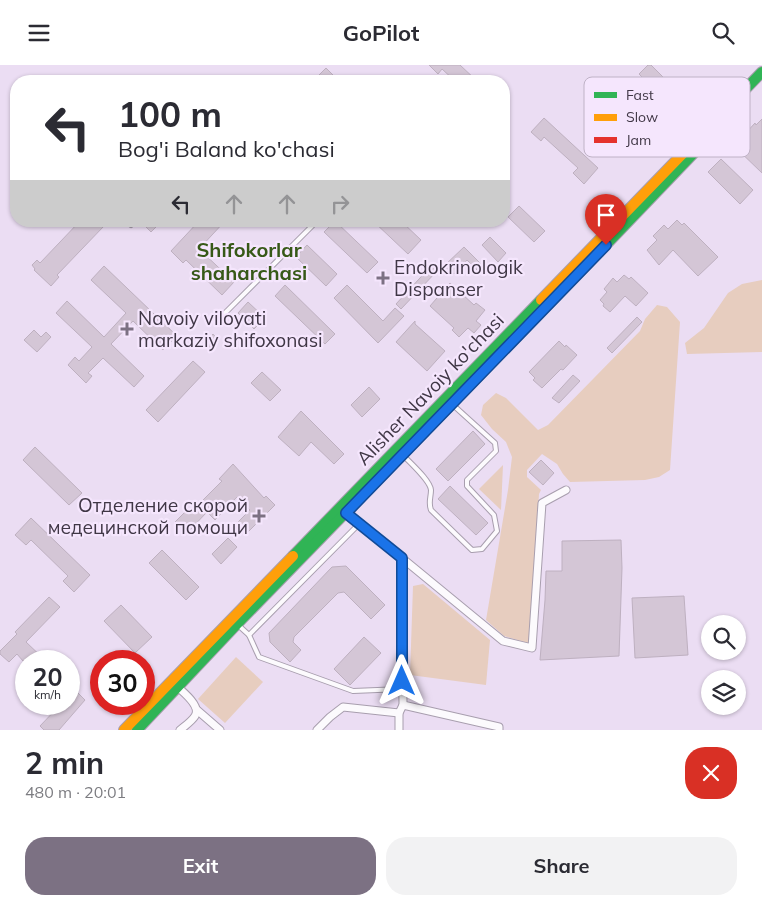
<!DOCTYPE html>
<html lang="en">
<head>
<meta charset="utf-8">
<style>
  body { margin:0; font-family:Mulish,sans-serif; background:#f2f2f3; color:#2b2b33; height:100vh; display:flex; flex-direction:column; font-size:19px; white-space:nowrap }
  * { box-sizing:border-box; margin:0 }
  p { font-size:16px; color:#7c7c81 }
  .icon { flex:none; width:28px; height:28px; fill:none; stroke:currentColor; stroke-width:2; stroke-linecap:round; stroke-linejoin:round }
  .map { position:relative; height:665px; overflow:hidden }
  .sheet { display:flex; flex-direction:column; background:#fff; flex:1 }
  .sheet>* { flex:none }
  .hud { position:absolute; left:10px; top:10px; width:500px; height:152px; border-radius:20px; box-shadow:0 1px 4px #0004; background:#fff; color:#2b2b33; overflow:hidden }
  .controls { position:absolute; left:701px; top:550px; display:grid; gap:10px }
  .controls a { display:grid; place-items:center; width:45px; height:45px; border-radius:50%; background:#fff; box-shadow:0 1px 4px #0004; font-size:25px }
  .speed { position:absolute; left:15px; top:585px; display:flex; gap:10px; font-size:25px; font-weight:700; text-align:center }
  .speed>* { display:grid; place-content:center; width:65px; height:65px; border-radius:50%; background:#fff; box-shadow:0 1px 4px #0004; line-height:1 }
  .speed small { font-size:12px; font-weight:400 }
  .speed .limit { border:8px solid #d22; background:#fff; color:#111 }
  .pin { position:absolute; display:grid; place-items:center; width:42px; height:42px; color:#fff; margin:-51px -21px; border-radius:50% 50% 50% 0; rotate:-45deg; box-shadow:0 0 5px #0007 }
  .pin .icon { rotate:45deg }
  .me { position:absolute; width:55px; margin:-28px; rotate:0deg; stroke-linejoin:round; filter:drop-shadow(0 0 4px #0008) }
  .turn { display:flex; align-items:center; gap:18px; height:105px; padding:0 25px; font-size:22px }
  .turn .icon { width:65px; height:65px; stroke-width:2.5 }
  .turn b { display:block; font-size:35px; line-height:42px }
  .lanes { display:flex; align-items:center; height:48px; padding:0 25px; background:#0003; justify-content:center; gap:25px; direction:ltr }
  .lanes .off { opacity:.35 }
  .round { display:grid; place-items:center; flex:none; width:52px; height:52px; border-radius:20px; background:#f2f2f3 }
  .headline { display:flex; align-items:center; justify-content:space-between; height:85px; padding:0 25px }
  h1 { font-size:30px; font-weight:700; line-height:38px }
  .button { display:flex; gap:10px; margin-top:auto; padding:10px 25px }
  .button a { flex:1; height:58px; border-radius:20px; background:#7c7183; color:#fff; font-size:20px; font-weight:700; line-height:58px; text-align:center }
  .button a+a { background:#f2f2f3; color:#2b2b33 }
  header { display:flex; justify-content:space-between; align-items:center; height:65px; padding:0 25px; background:#fff; font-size:22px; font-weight:700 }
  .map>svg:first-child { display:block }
  .green { fill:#e7cdbf }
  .building { fill:#d4c6d6; stroke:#beb0c0 }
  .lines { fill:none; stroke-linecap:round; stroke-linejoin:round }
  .lane-casing { stroke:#a89eae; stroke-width:6 }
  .street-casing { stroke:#a89eae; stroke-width:9 }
  .fast-casing { stroke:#a89eae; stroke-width:12 }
  .slow-casing { stroke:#a89eae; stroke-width:12 }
  .jam-casing { stroke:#a89eae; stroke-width:12 }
  .lane { stroke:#fcfafd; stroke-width:4 }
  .street { stroke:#fcfafd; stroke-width:7 }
  .fast { stroke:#30b455; stroke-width:10 }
  .slow { stroke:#ff9f0a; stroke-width:10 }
  .jam { stroke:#e5322d; stroke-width:10 }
  .route-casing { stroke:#114b97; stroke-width:12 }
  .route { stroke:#1a73e8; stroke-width:9 }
  .poi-dot { fill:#7c7183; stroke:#f5e6fd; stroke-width:2 }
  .labels { text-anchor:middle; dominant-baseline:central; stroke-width:4.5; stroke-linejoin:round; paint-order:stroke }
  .poi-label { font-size:19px; fill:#403746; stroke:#f5e6fd; text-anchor:start }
  .street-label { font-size:19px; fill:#403746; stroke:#f5e6fd }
  .neighbourhood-label { font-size:20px; font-weight:bold; fill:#375918; stroke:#f5e6fd }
  .key { fill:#f5e6fd; stroke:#bfb2c6; stroke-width:1 }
  .key-label { font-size:14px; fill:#403746 }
</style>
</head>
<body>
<header><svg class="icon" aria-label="menu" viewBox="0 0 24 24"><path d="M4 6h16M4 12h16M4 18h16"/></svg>GoPilot<svg class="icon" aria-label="search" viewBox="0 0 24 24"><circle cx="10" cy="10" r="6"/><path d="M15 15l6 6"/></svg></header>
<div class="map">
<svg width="762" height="665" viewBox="0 0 762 665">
  <rect width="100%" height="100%" fill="#ebddf3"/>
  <g class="green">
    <path d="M762,215V287L687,289L685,278L704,263L728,228L742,219Z"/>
    <path d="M657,240L667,242L680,257L670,405L659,412L645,415L570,417L563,409L557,399L542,389L527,405V412L541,425L539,429L530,573L528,578L504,571L486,555L508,425L512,392L506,377L492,364L481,350L483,340L496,328L506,333L538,365L548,360L640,266L645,254Z"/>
    <path d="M503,400L501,445L479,424Z"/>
    <path d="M423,519L490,575L486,620L410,610L413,521Z"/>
    <path d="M236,592L263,617L225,658L198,634Z"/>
  </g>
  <g class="building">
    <path d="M429,0H460L477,16H455L442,4L438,9Z"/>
    <path d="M648,0H651L664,13L654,24L639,9Z"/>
    <path d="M326,3L339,16H313Z"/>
    <path d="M544,53L598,103L584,119L573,108L578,103L544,72L541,76L531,67Z"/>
    <path d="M762,54V108L734,81L755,58L756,60Z"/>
    <path d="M721,94L753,125L740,139L708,107Z"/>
    <path d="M519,141L545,166L534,177L508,152Z"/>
    <path d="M677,155L682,160L684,158L718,192L698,211L673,185L659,200L647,185L657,175L653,171L664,160L668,164Z"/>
    <path d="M80,156H99L104,161L57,210L59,212L51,221L34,205L35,204L32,200L37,195L40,198Z"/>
    <path d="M140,156H162L151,167Z"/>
    <path d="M199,156H225L199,184L234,217L222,230L186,195L183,198L171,186Z"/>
    <path d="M335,156L378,197L367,208L324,167Z"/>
    <path d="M373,156H401L421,175L408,189Z"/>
    <path d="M490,172L506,188L498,197L482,180Z"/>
    <path d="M307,180L337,209L326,221L296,192Z"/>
    <path d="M464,182L486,204L481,209L467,195L454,209L444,201Z"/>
    <path d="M104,201L177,271L163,285L133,256L111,279L144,311L134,322L103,293L88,308L92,311L86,318L68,300L75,292L79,296L92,282L56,248L67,236L104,272L126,248L91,215Z"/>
    <path d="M431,201L437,206L401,244L396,239Z"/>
    <path d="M624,210L629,214L631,212L648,228L636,241L625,231L610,247L603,241L604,239L600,235L607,227L604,224L613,213L617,217Z"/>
    <path d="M450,218L474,240L476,238L485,245L476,256L481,260L474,268L468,263L459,272L452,265L454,263L430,241Z"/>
    <path d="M285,220L335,269L325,279L275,231Z"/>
    <path d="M347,220L383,256L395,243L404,251L378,278L334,233Z"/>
    <path d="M248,237L265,253L254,264L238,248Z"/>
    <path d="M637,252L642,257L612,288L607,283Z"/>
    <path d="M415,256V259L445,286L427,306L396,277Z"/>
    <path d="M34,265L41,272L46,267L51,272L37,287L24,275Z"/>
    <path d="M213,269L219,276L211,284L205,277Z"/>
    <path d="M559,276L565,282L566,280L577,290L563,305L561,304L542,323L533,315L535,313L529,307Z"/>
    <path d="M193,296L205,307L158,357L146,345Z"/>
    <path d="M262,307L281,325L270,336L251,318Z"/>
    <path d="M573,310L580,316L559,338L552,333Z"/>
    <path d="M369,322L380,334L362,352L351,340Z"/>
    <path d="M301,346L344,389L334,399L311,377L299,391L278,372Z"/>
    <path d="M473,366L485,379L448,416L436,404Z"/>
    <path d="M35,382L82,428L69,440L23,395Z"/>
    <path d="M541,395L554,408L543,420L529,407Z"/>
    <path d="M233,399L264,433L266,431L275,440L247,468L237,458L250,445L237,432L215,455L207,447L187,468L175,457L188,444L191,447L222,416L219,414Z"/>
    <path d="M450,421L488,458L476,470L438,434Z"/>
    <path d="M31,453L90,510L74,527L63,516L68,511L31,475L26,480L15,470Z"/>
    <path d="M228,473L237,482L221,499L212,489Z"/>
    <path d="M621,475L622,503L619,591L540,595L545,535L546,506H562V476Z"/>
    <path d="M162,485L199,522L186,535L149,498Z"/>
    <path d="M346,501L385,540L371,554L344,527L338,528L294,572L293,577L301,585L290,597L270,577L269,568L332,502Z"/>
    <path d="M684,531L688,590L635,593L632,533Z"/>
    <path d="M49,532L60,542L26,577L46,596H23L17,589L9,597L0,589V586L17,569L15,567Z"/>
    <path d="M121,540L152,572L135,588L104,556Z"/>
    <path d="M364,572L381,588L350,620L334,604Z"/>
    <path d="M69,619L85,635L59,665H44L40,661L60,640L63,642L66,639H69Z"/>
  </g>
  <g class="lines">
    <g class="lane-casing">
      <g id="lane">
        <path d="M131,160L134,156"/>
        <path d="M224,249L317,156"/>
        <path d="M403,390C410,398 430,415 431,425C431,433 428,437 431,445L472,485L482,484L497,466L494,450L467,421V415L496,386L495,378L453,340"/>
        <path d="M238,560L249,570L259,592L353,626L402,624"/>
        <path d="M249,570L360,458"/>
      </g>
    </g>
    <g class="street-casing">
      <g id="street">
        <path d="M344,446L402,493L403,640L399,648V665"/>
        <path d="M402,493L503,576L532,583L542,438L566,425"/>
        <path d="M174,619C181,625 202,641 195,651C192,656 185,661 180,665"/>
        <path d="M403,640L499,662V665"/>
        <path d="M197,645L220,665"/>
        <path d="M317,665L330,652L343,642L399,648"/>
      </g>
    </g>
    <g class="fast-casing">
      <g id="fast">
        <path d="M698,73L762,7"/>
        <path d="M599,187L733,47"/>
        <path d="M293,491L541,235"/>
        <path d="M137,665L237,559L424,367"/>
      </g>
    </g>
    <g class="slow-casing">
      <g id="slow">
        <path d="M541,235L698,73"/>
        <path d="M124,665L293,491"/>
      </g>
    </g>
    <g class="jam-casing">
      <path id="jam" d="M424,367L599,187"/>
    </g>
    <use href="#lane" class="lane"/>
    <use href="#street" class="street"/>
    <use href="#fast" class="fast"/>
    <use href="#slow" class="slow"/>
    <use href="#jam" class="jam"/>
  </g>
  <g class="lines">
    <g class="route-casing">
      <path id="route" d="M402,616V493L346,448L606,180"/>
    </g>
    <use href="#route" class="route"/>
  </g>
  <g class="poi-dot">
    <path d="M380.5 205.5h5v5h5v5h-5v5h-5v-5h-5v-5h5z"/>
    <path d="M124.5 256.5h5v5h5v5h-5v5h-5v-5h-5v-5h5z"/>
    <path d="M256.5 443.5h5v5h5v5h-5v5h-5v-5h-5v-5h5z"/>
  </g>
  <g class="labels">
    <g class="poi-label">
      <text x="394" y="202">Endokrinologik<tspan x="394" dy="22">Dispanser</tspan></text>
      <text x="138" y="253">Navoiy viloyati<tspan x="138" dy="22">markaziy shifoxonasi</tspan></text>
      <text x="248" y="440" text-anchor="end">Отделение скорой<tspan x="248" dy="22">медецинской помощи</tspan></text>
    </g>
    <g class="street-label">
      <text transform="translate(430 324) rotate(-46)">Alisher Navoiy ko'chasi</text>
    </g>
    <g class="neighbourhood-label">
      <text x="249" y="184">Shifokorlar<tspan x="249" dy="23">shaharchasi</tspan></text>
    </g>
  </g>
  <rect x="584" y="12" width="166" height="80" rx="8" class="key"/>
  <rect x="594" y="27" width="23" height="6" fill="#30b455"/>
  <rect x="594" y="49" width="23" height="7" fill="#ff9f0a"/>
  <rect x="594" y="72" width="23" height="6" fill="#e5322d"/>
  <g class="key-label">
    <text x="626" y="35">Fast</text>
    <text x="626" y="57">Slow</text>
    <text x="626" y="80">Jam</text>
  </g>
</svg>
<div class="controls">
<a><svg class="icon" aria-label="search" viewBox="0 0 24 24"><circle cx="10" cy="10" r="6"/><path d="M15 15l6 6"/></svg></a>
<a><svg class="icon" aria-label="layers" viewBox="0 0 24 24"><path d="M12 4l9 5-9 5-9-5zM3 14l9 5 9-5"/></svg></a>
</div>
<div class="speed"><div>20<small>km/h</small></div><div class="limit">30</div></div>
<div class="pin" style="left:606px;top:180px;background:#d93025"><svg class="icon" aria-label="arrive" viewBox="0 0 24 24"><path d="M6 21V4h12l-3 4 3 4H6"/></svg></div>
<svg class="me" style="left:402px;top:616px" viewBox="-20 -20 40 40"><path d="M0-17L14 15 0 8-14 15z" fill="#1a73e8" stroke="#fff" stroke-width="4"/></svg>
<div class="hud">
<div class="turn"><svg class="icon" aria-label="left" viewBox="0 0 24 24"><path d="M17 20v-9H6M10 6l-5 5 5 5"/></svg><div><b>100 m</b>Bog'i Baland ko'chasi</div></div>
<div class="lanes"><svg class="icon" aria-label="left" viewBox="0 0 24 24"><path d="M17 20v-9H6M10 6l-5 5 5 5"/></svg><svg class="icon off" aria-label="ahead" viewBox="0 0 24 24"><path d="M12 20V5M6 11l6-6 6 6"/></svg><svg class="icon off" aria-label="ahead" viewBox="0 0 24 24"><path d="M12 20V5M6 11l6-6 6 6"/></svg><svg class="icon off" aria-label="right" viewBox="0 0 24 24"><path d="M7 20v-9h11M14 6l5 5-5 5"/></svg></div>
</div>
</div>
<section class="sheet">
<div class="headline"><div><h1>2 min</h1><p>480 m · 20:01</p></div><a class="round" style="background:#d93025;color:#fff"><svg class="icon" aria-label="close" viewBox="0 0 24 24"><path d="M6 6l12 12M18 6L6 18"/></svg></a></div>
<div class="button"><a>Exit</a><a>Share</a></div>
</section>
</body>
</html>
